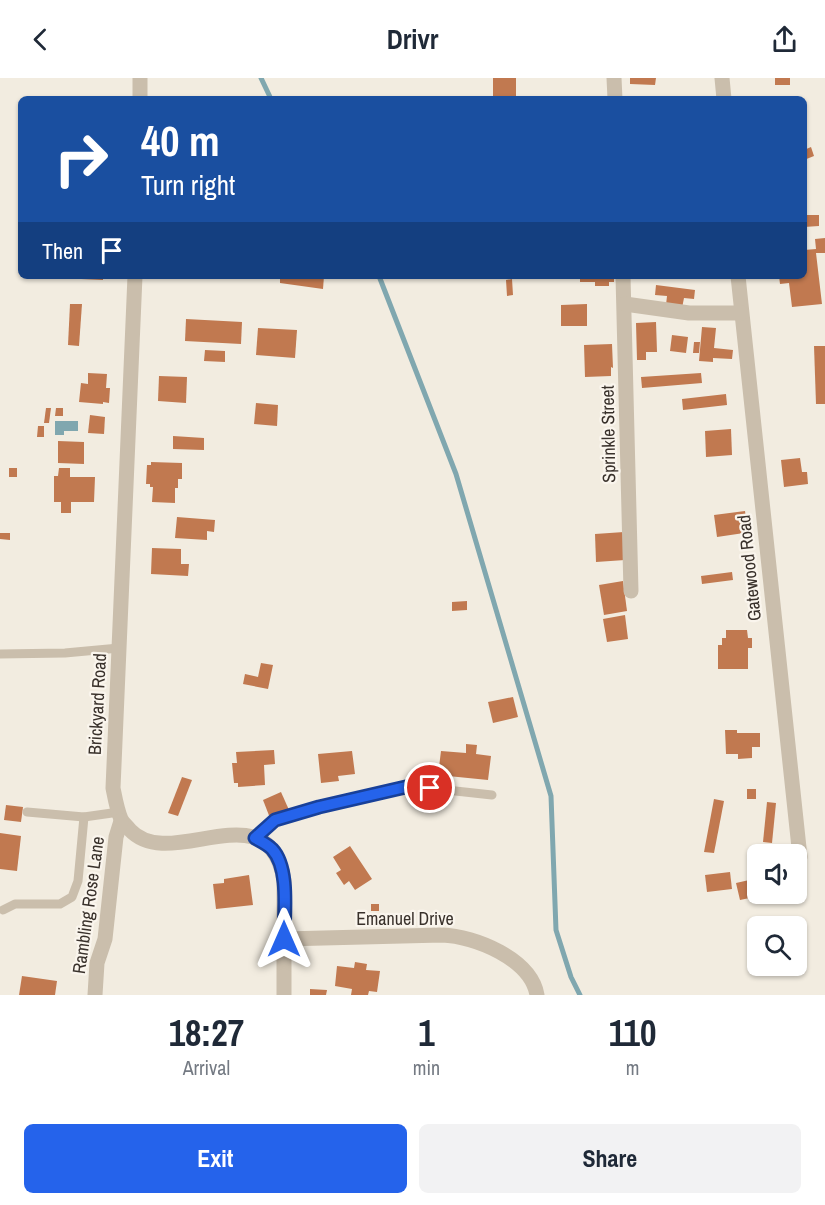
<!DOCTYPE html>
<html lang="en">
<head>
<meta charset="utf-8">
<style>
  body { margin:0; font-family:"Archivo Narrow",sans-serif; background:#f2f2f3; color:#1f2937; height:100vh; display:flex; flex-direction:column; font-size:22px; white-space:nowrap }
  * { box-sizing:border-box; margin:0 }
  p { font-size:20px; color:#747a83 }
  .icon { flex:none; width:33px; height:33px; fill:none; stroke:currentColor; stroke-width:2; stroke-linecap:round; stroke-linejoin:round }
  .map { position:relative; height:917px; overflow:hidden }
  .drawer { display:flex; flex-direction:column; background:#fff; flex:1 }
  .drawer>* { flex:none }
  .banner { position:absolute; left:18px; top:18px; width:789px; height:183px; border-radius:9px; box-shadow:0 2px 4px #0004; background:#1a4fa0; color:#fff; overflow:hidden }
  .buttons { position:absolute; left:747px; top:766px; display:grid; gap:12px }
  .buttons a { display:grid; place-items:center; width:60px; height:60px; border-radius:9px; background:#fff; box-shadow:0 2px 4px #0004; font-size:30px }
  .pin { position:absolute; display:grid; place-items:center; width:51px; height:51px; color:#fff; margin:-26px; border:3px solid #fff; border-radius:50%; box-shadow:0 2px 6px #0007 }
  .me { position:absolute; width:66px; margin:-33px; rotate:0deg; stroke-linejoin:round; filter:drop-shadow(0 0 4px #0008) }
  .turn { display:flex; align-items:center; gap:21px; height:126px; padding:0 24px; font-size:27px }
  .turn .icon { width:78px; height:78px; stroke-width:2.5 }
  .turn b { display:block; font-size:42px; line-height:51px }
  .then { display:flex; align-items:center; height:57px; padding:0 24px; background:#0003; gap:12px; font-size:22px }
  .eta { display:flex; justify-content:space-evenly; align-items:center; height:102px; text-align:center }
  .eta b { font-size:36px; font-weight:800; line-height:42px }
  .primary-button { display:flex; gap:12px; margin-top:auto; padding:12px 24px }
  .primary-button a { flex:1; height:69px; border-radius:9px; background:#2563eb; color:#fff; font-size:24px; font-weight:800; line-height:69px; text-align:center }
  .primary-button a+a { background:#f2f2f3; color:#1f2937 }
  header { display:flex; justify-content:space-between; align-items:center; height:78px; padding:0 24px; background:#fff; font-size:27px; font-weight:800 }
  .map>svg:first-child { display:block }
  .water { fill:#80a7af }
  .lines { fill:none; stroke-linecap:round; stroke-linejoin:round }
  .stream { stroke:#80a7af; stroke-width:5 }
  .building { fill:#c17950 }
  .service { stroke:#cabeac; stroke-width:9 }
  .minor { stroke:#cabeac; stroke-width:15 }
  .route-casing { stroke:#184099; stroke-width:15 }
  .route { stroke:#2563eb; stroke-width:10 }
  .labels { text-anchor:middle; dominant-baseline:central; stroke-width:4.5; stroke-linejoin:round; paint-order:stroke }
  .street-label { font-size:18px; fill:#39312b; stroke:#faf5ed }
</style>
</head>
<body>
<header><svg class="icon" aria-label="back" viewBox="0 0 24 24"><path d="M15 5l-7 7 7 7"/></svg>Drivr<svg class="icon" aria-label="share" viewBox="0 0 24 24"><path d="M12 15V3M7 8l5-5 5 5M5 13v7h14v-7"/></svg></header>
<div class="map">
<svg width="825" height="917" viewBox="0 0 825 917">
  <rect width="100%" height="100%" fill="#f2ece0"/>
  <path class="water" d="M55,343H78V353H64V357H55Z"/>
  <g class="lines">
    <g class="stream">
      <path d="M261,0L271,21"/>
      <path d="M379,198L456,396L551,718L556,852L571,899L580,917"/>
    </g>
  </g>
  <g class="building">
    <rect x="493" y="0" width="23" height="21"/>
    <path d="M630,0H656L655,7L630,6Z"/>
    <rect x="775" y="0" width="15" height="7"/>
    <path d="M811,69L814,78L804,82V72Z"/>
    <path d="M804,137H819V148L804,149Z"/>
    <path d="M825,160V175H816L822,226L792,229L789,205L780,206L779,198H804V172L816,171L815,161Z"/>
    <path d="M81,198H103V202L81,201Z"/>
    <path d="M280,198H324L323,211L280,205Z"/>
    <path d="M580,198H614V204H609V208H595V204H580Z"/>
    <path d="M512,201L513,217L507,218L506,202Z"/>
    <path d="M656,207L695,212L694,221L684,220L682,230L666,227L667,218L655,217Z"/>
    <path d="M70,226H82L79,268L68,267Z"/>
    <path d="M587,226V248H561V227Z"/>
    <path d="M186,241L242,244L241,266L185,263Z"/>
    <path d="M656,244L657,274H646V282H637L636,245Z"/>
    <path d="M702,249L716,250L714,270L733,272L732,281L713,280V284L699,283Z"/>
    <path d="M258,250L297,252L295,280L256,277Z"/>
    <path d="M672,257L688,259L686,275L670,273Z"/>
    <path d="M694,264H700L699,275H693Z"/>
    <path d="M612,266L613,290L611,289V298L585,299L584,267Z"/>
    <path d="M814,268H825V326H816Z"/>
    <path d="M205,272L225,273V284L204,283Z"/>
    <path d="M88,295L107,296L106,310H110L109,325L103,324V326L79,324L81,305L88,306Z"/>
    <path d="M701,295L702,305L642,310L641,299Z"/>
    <path d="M159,298L187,299L186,325L158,323Z"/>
    <path d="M726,316L727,327L683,332L682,321Z"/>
    <path d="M256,325L278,327L277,348L254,346Z"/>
    <path d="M46,330H51L49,345H44Z"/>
    <path d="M56,330H63V338H55Z"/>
    <path d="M90,337L105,339L104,356L88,355Z"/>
    <path d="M38,348H44V359H37Z"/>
    <path d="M731,351L732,377L706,379L705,353Z"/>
    <path d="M173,358L204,360V372L173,371Z"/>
    <path d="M58,363L84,364V386L58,385Z"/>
    <path d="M800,380L802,394H807L808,406L784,409L781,382Z"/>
    <path d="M151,384L182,385V401H178V410H175V425L152,424L153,409H150V406H146L147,387H151Z"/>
    <rect x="9" y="390" width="8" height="9"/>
    <path d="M59,390H70V399H95L94,424H71V435H61V424H54V398H58Z"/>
    <path d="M745,433L747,447H742L744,455L717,459L714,437Z"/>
    <path d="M177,439L215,442L214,454L207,453V462L175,460Z"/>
    <path d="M624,454L625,482L596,484L595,456Z"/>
    <path d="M0,455H10V462L0,461Z"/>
    <path d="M152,470L181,471V486H189L188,498L151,496Z"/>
    <path d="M732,494L733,502L702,506L701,498Z"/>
    <path d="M623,503L627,533L604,537L599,507Z"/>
    <path d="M467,523V532L452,533V524Z"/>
    <path d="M625,537L628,561L607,564L603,541Z"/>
    <path d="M726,552H747L748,560H752V570H748V591H718V567H722V560H726Z"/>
    <path d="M261,585L273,587L268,611L243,606L245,596L258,599Z"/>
    <path d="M513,619L518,639L493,645L488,624Z"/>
    <path d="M725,652H737V655H760V669H752V680L738,681V676H726Z"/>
    <path d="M466,666L477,667L476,676L491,678L488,702L438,697L441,673L466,675Z"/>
    <path d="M274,672L275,686L264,687L265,707L238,709V705H234L232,685H237L236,674Z"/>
    <path d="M352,673L355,696L338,698L339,703L321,705L318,676Z"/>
    <path d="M182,699L192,702L178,738L168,735Z"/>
    <rect x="747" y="711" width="9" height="10"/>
    <path d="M281,714L289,732L270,740L263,722Z"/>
    <path d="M714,721L724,723L714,775L704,774Z"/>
    <path d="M767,724L776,725L772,765L763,764Z"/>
    <path d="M6,727L23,729L21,744L4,742Z"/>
    <path d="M0,755L21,758L17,793L0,791Z"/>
    <path d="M350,768L372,801L355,812L349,803L344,807L336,795L341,792L333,779Z"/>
    <path d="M730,794L732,811L707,814L705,797Z"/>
    <path d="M249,797L253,827L216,831L213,806L224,805V801Z"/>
    <path d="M758,800V816L764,817L740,822L736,805Z"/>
    <rect x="371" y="826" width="8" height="7"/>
    <path d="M355,884L367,886L366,892L380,893L377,914L369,913L368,917H351L352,911L335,908L337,888L354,890Z"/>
    <path d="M22,898L57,903L55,917H19Z"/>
    <path d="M310,911L327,912L326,917H310Z"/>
  </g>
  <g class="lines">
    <g class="service">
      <path d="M0,576L65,575L119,570"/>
      <path d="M27,734L84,739L119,734"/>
      <path d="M255,760L275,742L319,729L410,708L492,717"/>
      <path d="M3,832L15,826H60L72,819L78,803L84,739"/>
    </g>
    <g class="minor">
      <path d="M614,0L615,21"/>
      <path d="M722,0L724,21"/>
      <path d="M140,21V0"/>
      <path d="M135,198L113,710C115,720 117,732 121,741C123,745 127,748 130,752C171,796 268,709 284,802V917"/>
      <path d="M623,198L631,513"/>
      <path d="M738,198L800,779"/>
      <path d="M625,226L689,235H741"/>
      <path d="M284,861L442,857C475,858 531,881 537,917"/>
      <path d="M95,917L97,885L105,861L116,759L121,743"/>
    </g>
  </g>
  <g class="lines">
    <g class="route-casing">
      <path id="route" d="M284,861C284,836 290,790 272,771C267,766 260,763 255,760L275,742L319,729L410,708L430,710"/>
    </g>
    <use href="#route" class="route"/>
  </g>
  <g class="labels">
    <g class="street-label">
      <text transform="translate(608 356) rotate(-91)">Sprinkle Street</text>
      <text transform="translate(749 490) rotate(-96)">Gatewood Road</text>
      <text transform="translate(97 626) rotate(-87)">Brickyard Road</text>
      <text transform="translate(88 827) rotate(-82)">Rambling Rose Lane</text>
      <text x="405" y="840">Emanuel Drive</text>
    </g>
  </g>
</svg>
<div class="buttons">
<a><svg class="icon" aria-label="sound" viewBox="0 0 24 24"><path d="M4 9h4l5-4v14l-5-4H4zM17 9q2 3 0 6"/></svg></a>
<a><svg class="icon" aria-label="search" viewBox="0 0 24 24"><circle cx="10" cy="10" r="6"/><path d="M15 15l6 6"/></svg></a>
</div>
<div class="pin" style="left:430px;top:710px;background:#d93025"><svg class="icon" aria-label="arrive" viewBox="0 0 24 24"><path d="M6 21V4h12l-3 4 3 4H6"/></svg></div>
<svg class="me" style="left:284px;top:861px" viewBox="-20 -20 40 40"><path d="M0-17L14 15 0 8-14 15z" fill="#2563eb" stroke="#fff" stroke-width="4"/></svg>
<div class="banner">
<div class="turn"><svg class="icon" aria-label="right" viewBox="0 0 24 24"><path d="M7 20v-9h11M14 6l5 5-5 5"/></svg><div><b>40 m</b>Turn right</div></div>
<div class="then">Then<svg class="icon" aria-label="arrive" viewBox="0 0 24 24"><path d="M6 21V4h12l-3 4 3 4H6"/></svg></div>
</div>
</div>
<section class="drawer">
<div class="eta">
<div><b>18:27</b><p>Arrival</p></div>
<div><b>1</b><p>min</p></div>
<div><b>110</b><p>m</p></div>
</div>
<div class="primary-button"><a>Exit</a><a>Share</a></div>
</section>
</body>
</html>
